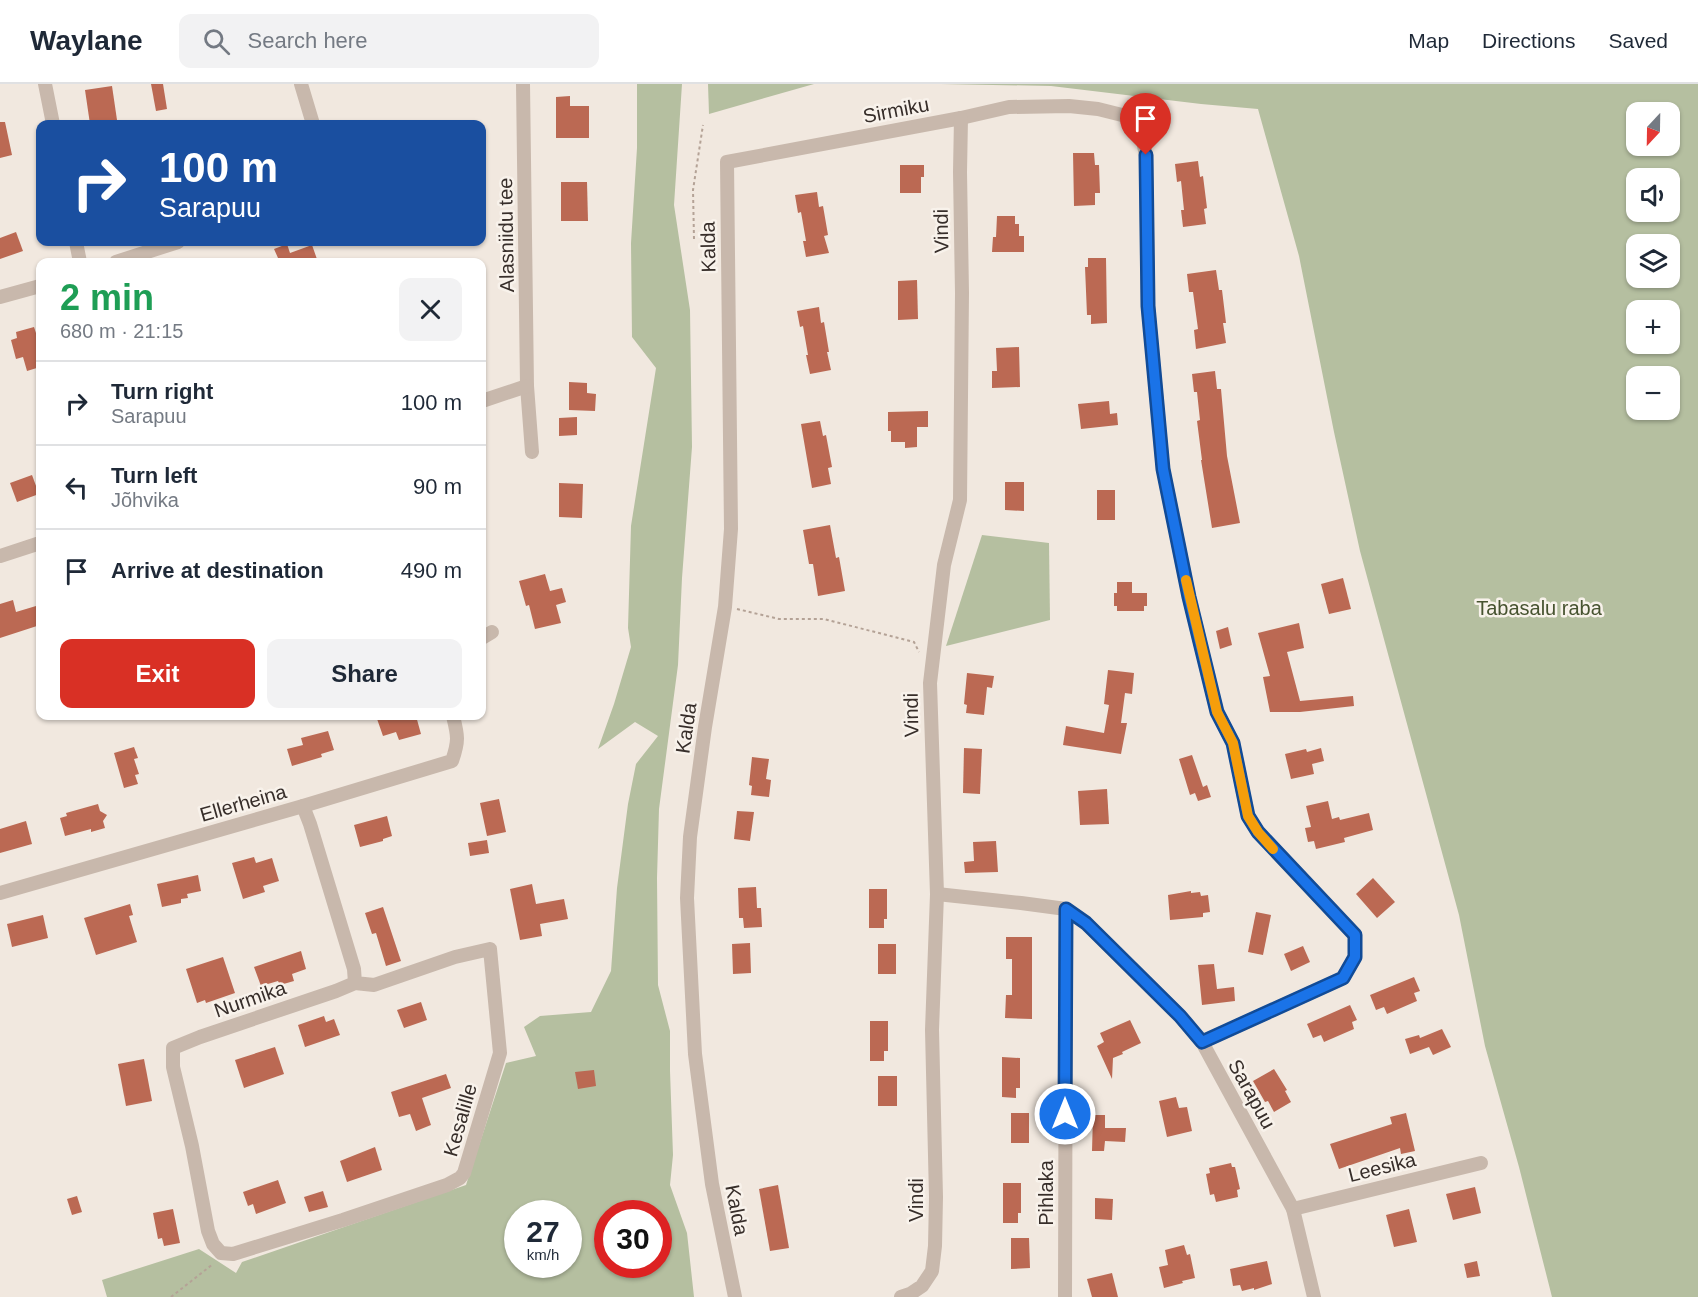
<!DOCTYPE html>
<html lang="en">
<head>
<meta charset="utf-8">
<style>
  body { margin:0; font-family:Arial,sans-serif; background:#f2f2f3; color:#1f2937; height:100vh; display:flex; flex-direction:column; font-size:22px; white-space:nowrap }
  * { box-sizing:border-box; margin:0 }
  p { font-size:20px; color:#747a83 }
  .icon { flex:none; width:33px; height:33px; fill:none; stroke:currentColor; stroke-width:2; stroke-linecap:round; stroke-linejoin:round }
  .map { position:relative; flex:1; overflow:hidden }
  .side { position:absolute; left:36px; top:174px; width:450px; height:462px; display:flex; flex-direction:column; background:#fff; border-radius:12px; box-shadow:0 2px 4px #0004 }
  .side>* { flex:none }
  .top-card { position:absolute; left:36px; top:36px; width:450px; height:126px; border-radius:12px; box-shadow:0 2px 4px #0004; background:#1a4fa0; color:#fff; overflow:hidden }
  .needle { width:39px; rotate:202deg }
  .buttons { position:absolute; left:1626px; top:18px; display:grid; gap:12px }
  .buttons a { display:grid; place-items:center; width:54px; height:54px; border-radius:12px; background:#fff; box-shadow:0 2px 4px #0004; font-size:30px }
  .speed { position:absolute; left:504px; top:1116px; display:flex; gap:12px; font-size:30px; font-weight:700; text-align:center }
  .speed>* { display:grid; place-content:center; width:78px; height:78px; border-radius:50%; background:#fff; box-shadow:0 2px 4px #0004; line-height:1 }
  .speed small { font-size:15px; font-weight:400 }
  .speed .limit { border:9px solid #d22; background:#fff; color:#111 }
  .pin { position:absolute; display:grid; place-items:center; width:51px; height:51px; color:#fff; margin:-62px -26px; border-radius:50% 50% 50% 0; rotate:-45deg; box-shadow:0 0 6px #0007 }
  .pin .icon { rotate:45deg }
  .me { position:absolute; width:66px; margin:-33px; rotate:0deg; stroke-linejoin:round; filter:drop-shadow(0 0 4px #0008) }
  .turn { display:flex; align-items:center; gap:21px; height:126px; padding:0 24px; font-size:27px }
  .turn .icon { width:78px; height:78px; stroke-width:2.5 }
  .turn b { display:block; font-size:42px; line-height:51px }
  .round { display:grid; place-items:center; flex:none; width:63px; height:63px; border-radius:12px; background:#f2f2f3 }
  .overview { display:flex; align-items:center; justify-content:space-between; height:102px; padding:0 24px }
  h1 { font-size:36px; font-weight:700; line-height:45px; color:#1e9e55 }
  .button { display:flex; gap:12px; margin-top:auto; padding:12px 24px }
  .button a { flex:1; height:69px; border-radius:12px; background:#d93025; color:#fff; font-size:24px; font-weight:700; line-height:69px; text-align:center }
  .button a+a { background:#f2f2f3; color:#1f2937 }
  ul { padding:0; list-style:none }
  li { display:flex; align-items:center; gap:18px; height:84px; padding:0 24px; border-top:2px solid #e0e1e3 }
  li div { flex:1 }
  li b { display:block; font-size:22px }
  li em { font-style:normal }
  header { display:flex; align-items:center; gap:36px; box-sizing:border-box; height:84px; padding:0 30px; background:#fff; border-bottom:2px solid #e0e1e3 }
  header strong { font-size:28px }
  nav { display:flex; gap:33px; margin-inline-start:auto; font-size:21px }
  .search { width:420px; height:54px; background:#f2f2f3; display:flex; align-items:center; gap:15px; box-sizing:border-box; padding:0 21px; border-radius:12px; color:#747a83; font-size:22px }
  .map>svg:first-child { display:block }
  .green { fill:#b5bfa0; fill-rule:evenodd }
  .building { fill:#bb6953 }
  .lines { fill:none; stroke-linecap:round; stroke-linejoin:round }
  .path { stroke:#b4a296; stroke-width:2; stroke-dasharray:3 3; stroke-linecap:butt }
  .minor { stroke:#c8b8ac; stroke-width:14 }
  .route-casing { stroke:#114b97; stroke-width:15 }
  .route { stroke:#1a73e8; stroke-width:10 }
  .slow { stroke:#f59e0b; stroke-width:10 }
  .labels { text-anchor:middle; dominant-baseline:central; stroke-width:5; stroke-linejoin:round; paint-order:stroke }
  .street-label { font-size:20px; fill:#372e2a; stroke:#f8f2eb }
  .park-label { font-size:20px; fill:#475330; stroke:#f8f2eb }
</style>
</head>
<body>
<header>
<strong>Waylane</strong>
<div class="search"><svg class="icon" aria-label="search" viewBox="0 0 24 24"><circle cx="10" cy="10" r="6"/><path d="M15 15l6 6"/></svg>Search here</div>
<nav><a>Map</a><a>Directions</a><a>Saved</a></nav>
</header>
<div class="map">
<svg width="1698" height="1213" viewBox="0 0 1698 1213">
  <rect width="100%" height="100%" fill="#f1e8df"/>
  <g class="green">
    <path d="M637,0H682L674,121L690,226L692,363L682,494L678,581L659,725L657,794L658,901L670,947V987L673,1071L670,1101L687,1149L694,1213H107L102,1196L199,1165L236,1189L242,1178L466,1101L506,979L536,972L524,943L540,932L591,928L611,887L617,804L628,720L636,680L658,652L635,638L598,665L614,620L631,563L628,544L631,442L656,284L632,253L631,159L637,64ZM518,1130H568V1180H518ZM608,1130H658V1180H608Z"/>
    <path d="M708,0H814L709,30Z"/>
    <path d="M941,0H1698V1213H1552L1519,1083L1485,962L1459,831L1360,467L1334,348L1299,172L1258,25L1201,20L1051,2ZM1670,28V62H1636V28ZM1636,94H1670V128H1636ZM1636,160H1670V194H1636ZM1670,226V260H1636V226ZM1670,292V326H1636V292Z"/>
    <path d="M982,451L1049,459L1050,536L946,562Z"/>
  </g>
  <g class="building">
    <path d="M151,0H163L167,25L156,27Z"/>
    <path d="M112,2L117,36L90,40L85,6Z"/>
    <path d="M570,12V22H589V54H556V13Z"/>
    <path d="M0,38H5L12,71L0,74Z"/>
    <path d="M1073,69H1094L1095,81H1099L1100,109H1095V121L1074,122Z"/>
    <path d="M1198,77L1200,93L1203,92L1207,124L1204,125L1206,140L1183,143L1181,126H1184L1181,97L1177,98L1175,80Z"/>
    <path d="M900,81H924V93H921V109H900Z"/>
    <path d="M561,98H587L588,137H561Z"/>
    <path d="M817,108L819,123L823,122L828,151L824,152L829,169L806,173L803,157H806L801,128L798,129L795,111Z"/>
    <path d="M997,132H1015V140H1019V152H1024V168H992L993,153H996Z"/>
    <path d="M16,148L23,167L0,175V154Z"/>
    <path d="M287,160L290,169L312,161L318,178H268V177L278,174L274,165Z"/>
    <path d="M1088,174H1106L1107,239L1091,240V231H1087L1085,183H1088Z"/>
    <path d="M1216,186L1219,206H1222L1226,239H1223L1226,259L1196,265L1194,246L1198,245L1193,208H1189L1187,190Z"/>
    <path d="M917,196L918,235L898,236V197Z"/>
    <path d="M819,223L821,239L824,238L829,268H827L831,286L810,290L806,271H808L803,242L800,243L797,227Z"/>
    <path d="M34,243L36,249L40,248V283L27,287L23,273L16,275L11,256L17,254L16,248Z"/>
    <path d="M1019,263L1020,303L992,304V287H997L996,264Z"/>
    <path d="M1215,287L1217,305H1221L1227,372L1240,439L1212,444L1201,376H1202L1197,337L1200,336L1197,308H1194L1192,290Z"/>
    <path d="M569,298L587,299V309L596,310L595,327L569,326Z"/>
    <path d="M1109,317L1110,330L1117,329L1118,341L1081,345L1078,320Z"/>
    <path d="M928,327V343H917V363L905,364V358H891V347H888V328Z"/>
    <path d="M577,333V351L559,352V334Z"/>
    <path d="M820,337L823,352L826,351L832,383L828,384L831,400L812,404L801,340Z"/>
    <path d="M32,391L39,410L17,418L10,399Z"/>
    <path d="M1005,398H1024V427L1005,426Z"/>
    <path d="M559,399L583,400L582,434L559,433Z"/>
    <rect x="1097" y="406" width="18" height="30"/>
    <path d="M830,441L836,474L839,473L845,507L818,512L813,480H809L803,446Z"/>
    <path d="M545,490L550,507L562,504L566,518L556,521L561,539L535,545L529,521L526,522L519,497Z"/>
    <path d="M1343,494L1351,525L1329,530L1321,500Z"/>
    <path d="M1117,498H1132V509H1147V522H1144V527H1117V522H1114V509H1117Z"/>
    <path d="M13,516L16,528L36,522L40,534V541L0,554V520Z"/>
    <path d="M1299,539L1304,564L1287,568L1300,617L1353,612L1354,622L1300,628H1270L1263,593L1270,592L1258,549Z"/>
    <path d="M1228,543L1232,561L1220,565L1216,547Z"/>
    <path d="M1108,586L1134,589L1132,610L1125,609L1121,639H1127L1121,670L1063,661L1066,642L1104,649L1109,621L1104,620Z"/>
    <path d="M967,589L994,592L992,604L987,603L984,631L966,629L967,621L964,620Z"/>
    <path d="M376,632H416L421,650L399,656L396,648L383,652Z"/>
    <path d="M328,647L334,666L321,670L322,673L292,682L287,665L303,661L301,654Z"/>
    <path d="M134,663L138,674L134,675L139,690L135,691L138,700L124,704L114,669Z"/>
    <path d="M964,664L982,665L980,710L963,709Z"/>
    <path d="M1321,664L1324,677L1312,680L1314,690L1291,695L1285,670L1306,665L1307,668Z"/>
    <path d="M1192,671L1203,703L1207,701L1211,713L1198,717L1195,709L1190,711L1179,675Z"/>
    <path d="M752,673L769,675L766,695L771,696L769,713L751,711L752,702L749,701Z"/>
    <path d="M1107,705L1109,740L1080,741L1078,707Z"/>
    <path d="M499,715L506,748L487,752L480,719Z"/>
    <path d="M1328,717L1332,735L1339,733L1340,736L1369,729L1373,746L1344,754L1345,758L1316,765L1314,757L1308,758L1305,744L1311,743L1306,722Z"/>
    <path d="M98,720L100,727L107,731L103,737L105,744L91,748V745L65,752L60,734L67,732L66,729Z"/>
    <path d="M737,727L754,728L750,757L734,755Z"/>
    <path d="M387,732L392,752L383,755V757L360,763L354,741Z"/>
    <path d="M26,737L32,760L0,769V745Z"/>
    <path d="M487,756L489,769L470,772L468,759Z"/>
    <path d="M996,757L998,788L965,789L964,778L974,777L973,758Z"/>
    <path d="M254,773L256,779L272,774L279,797L263,802L265,808L243,815L232,779Z"/>
    <path d="M198,791L201,807L187,810L188,814L181,815V819L162,823L157,800Z"/>
    <path d="M1373,794L1395,818L1377,834L1356,810Z"/>
    <path d="M532,800L536,820L564,815L568,835L540,840L542,852L520,856L510,805Z"/>
    <path d="M756,803L757,824H761L762,843L744,844L743,834H739L738,804Z"/>
    <path d="M869,805H887V835H884V844H869Z"/>
    <path d="M1191,807V809L1200,808L1201,812L1208,811L1210,828L1203,829V833L1170,836L1168,811Z"/>
    <path d="M130,820L133,831L129,832L137,858L96,871L84,834Z"/>
    <path d="M383,823L401,877L386,882L376,849L372,850L365,829Z"/>
    <path d="M1256,828L1271,831L1263,871L1248,868Z"/>
    <path d="M43,831L48,854L12,863L7,840Z"/>
    <path d="M1006,853H1032V935L1005,934L1006,911H1012V875H1006Z"/>
    <path d="M750,859L751,889L733,890L732,860Z"/>
    <rect x="878" y="860" width="18" height="30"/>
    <path d="M1303,862L1310,878L1291,887L1284,870Z"/>
    <path d="M301,867L306,885L292,890L294,897L280,901L278,897L261,902L254,883Z"/>
    <path d="M223,873L235,909L206,919L205,916L197,919L186,885Z"/>
    <path d="M1214,880L1217,905L1234,903L1235,917L1202,921L1198,881Z"/>
    <path d="M1414,893L1420,907L1414,909L1417,917L1387,930L1384,923L1376,926L1370,911Z"/>
    <path d="M421,918L427,936L404,944L397,926Z"/>
    <path d="M1350,921L1357,936L1352,938L1354,945L1324,958L1321,951L1313,954L1307,940Z"/>
    <path d="M324,932L326,938L334,935L340,951L305,963L298,941Z"/>
    <path d="M1130,936L1141,959L1122,968L1123,970L1113,974L1112,995L1097,962L1104,958L1100,949Z"/>
    <path d="M870,937H888V967H884V977H870Z"/>
    <path d="M1442,945L1451,963L1433,971L1429,963L1410,970L1405,955L1419,951L1420,954Z"/>
    <path d="M275,963L284,990L244,1004L235,976Z"/>
    <path d="M1002,973L1020,974V1004H1016V1014L1002,1013Z"/>
    <path d="M144,975L152,1017L126,1022L118,980Z"/>
    <path d="M1274,985L1287,1006L1285,1007L1291,1018L1274,1028L1268,1017L1265,1018L1253,997Z"/>
    <path d="M594,986L596,1002L578,1005L575,988Z"/>
    <path d="M446,990L451,1004L422,1014L431,1041L416,1047L410,1030L399,1033L391,1008Z"/>
    <rect x="878" y="992" width="19" height="30"/>
    <path d="M1176,1013L1179,1024L1187,1023L1192,1047L1167,1053L1159,1017Z"/>
    <rect x="1011" y="1029" width="18" height="30"/>
    <path d="M1406,1029L1415,1067L1401,1070L1400,1064L1339,1085L1330,1060L1392,1040L1390,1033Z"/>
    <path d="M1093,1031H1105V1044H1126L1125,1058L1105,1057L1104,1067H1092Z"/>
    <path d="M375,1063L382,1086L347,1098L340,1077Z"/>
    <path d="M1231,1079L1232,1083H1235L1240,1105L1237,1106L1238,1113L1216,1118L1214,1110L1210,1111L1206,1090L1210,1089L1209,1084Z"/>
    <path d="M278,1096L286,1119L256,1130L253,1120L248,1122L243,1108Z"/>
    <path d="M1003,1099H1021V1129H1018V1139H1003Z"/>
    <path d="M778,1101L789,1164L770,1167L759,1105Z"/>
    <path d="M1475,1103L1481,1129L1453,1136L1446,1110Z"/>
    <path d="M323,1107L328,1123L309,1128L304,1113Z"/>
    <path d="M77,1112L82,1128L72,1131L67,1115Z"/>
    <path d="M1095,1114L1113,1115L1112,1136L1095,1135Z"/>
    <path d="M173,1125L180,1159L164,1162L162,1154L158,1155L153,1129Z"/>
    <path d="M1409,1125L1417,1158L1394,1163L1386,1131Z"/>
    <path d="M1011,1154H1029L1030,1184L1011,1185Z"/>
    <path d="M1184,1161L1187,1171L1190,1170L1195,1194L1182,1197L1183,1199L1164,1204L1159,1183L1168,1181L1165,1166Z"/>
    <path d="M1267,1177L1272,1200L1254,1206V1204L1242,1207L1240,1201L1233,1202L1230,1185Z"/>
    <path d="M1477,1177L1480,1192L1467,1194L1464,1180Z"/>
    <path d="M1112,1189L1118,1213H1092L1087,1195Z"/>
  </g>
  <g class="lines">
    <g class="path">
      <path d="M694,155L693,106L703,41"/>
      <path d="M737,525L779,535H824L914,558L919,568"/>
      <path d="M171,1213L213,1180"/>
    </g>
    <g class="minor">
      <path d="M45,0L53,40"/>
      <path d="M301,0L313,40"/>
      <path d="M523,0L527,302L532,368"/>
      <path d="M76,158L80,178"/>
      <path d="M116,178L178,158"/>
      <path d="M0,213L40,202"/>
      <path d="M482,317L527,302"/>
      <path d="M0,472L40,459"/>
      <path d="M482,554L492,548"/>
      <path d="M303,722L310,740L354,885L355,899L336,907L200,953L173,964V983L192,1062L208,1147L213,1160L221,1169L233,1170L343,1136L447,1101L460,1094L464,1089L500,969L490,865L455,873L374,901L355,899"/>
      <path d="M0,809L303,722L452,677C459,657 458,652 453,632"/>
      <path d="M937,810L1021,819L1066,825L1086,839L1180,932L1202,958L1293,1125L1314,1213"/>
      <path d="M1293,1125L1481,1079"/>
      <path d="M735,1213L712,1100L695,970L687,814L690,753L705,643L725,523L731,445L727,78L961,34L1009,23L1069,22L1098,25L1126,32L1140,44L1146,71L1148,222L1163,385L1189,513L1217,628L1233,659L1248,732L1258,748L1355,851V873L1343,894L1202,958"/>
      <path d="M901,1213L910,1210L922,1202L932,1187L935,1162L936,1113L932,946L937,810L930,599L944,481L960,416L962,209L960,88L961,34"/>
      <path d="M1065,1213L1066,825"/>
    </g>
  </g>
  <g class="lines">
    <g class="route-casing">
      <path id="route" d="M1065,1030L1066,825L1086,839L1180,932L1202,958L1343,894L1355,873V851L1258,748L1248,732L1233,659L1217,628L1189,513L1163,385L1148,222L1146,71"/>
    </g>
    <use href="#route" class="route"/>
    <path class="slow" d="M1186,496L1217,628L1233,659L1248,732L1258,748L1273,765"/>
  </g>
  <g class="labels">
    <g class="street-label">
      <text transform="translate(896 26) rotate(-11)">Sirmiku</text>
      <text transform="translate(941 147) rotate(-91)">Vindi</text>
      <text transform="translate(506 151) rotate(-91)">Alasniidu tee</text>
      <text transform="translate(708 163) rotate(-91)">Kalda</text>
      <text transform="translate(911 631) rotate(-91)">Vindi</text>
      <text transform="translate(686 644) rotate(-82)">Kalda</text>
      <text transform="translate(243 719) rotate(-16)">Ellerheina</text>
      <text transform="translate(250 915) rotate(-19)">Nurmika</text>
      <text transform="translate(1252 1010) rotate(61)">Sarapuu</text>
      <text transform="translate(460 1036) rotate(-74)">Kesalille</text>
      <text transform="translate(1382 1083) rotate(-14)">Leesika</text>
      <text transform="translate(1046 1109) rotate(-90)">Pihlaka</text>
      <text transform="translate(916 1116) rotate(-90)">Vindi</text>
      <text transform="translate(737 1126) rotate(79)">Kalda</text>
    </g>
    <g class="park-label">
      <text x="1539" y="524">Tabasalu raba</text>
    </g>
  </g>
</svg>
<div class="buttons">
<a><svg class="needle" viewBox="-14 -14 28 28"><path d="M0-13l5 13h-10z" fill="#e53935"/><path d="M0 13l5-13h-10z" fill="#747a83"/></svg></a>
<a><svg class="icon" aria-label="sound" viewBox="0 0 24 24"><path d="M4 9h4l5-4v14l-5-4H4zM17 9q2 3 0 6"/></svg></a>
<a><svg class="icon" aria-label="layers" viewBox="0 0 24 24"><path d="M12 4l9 5-9 5-9-5zM3 14l9 5 9-5"/></svg></a>
<a>+</a>
<a>−</a>
</div>
<div class="speed"><div>27<small>km/h</small></div><div class="limit">30</div></div>
<div class="pin" style="left:1146px;top:71px;background:#d93025"><svg class="icon" aria-label="arrive" viewBox="0 0 24 24"><path d="M6 21V4h12l-3 4 3 4H6"/></svg></div>
<svg class="me" style="left:1065px;top:1030px" viewBox="-20 -20 40 40"><circle r="17" fill="#1a73e8" stroke="#fff" stroke-width="3"/><path d="M0-11L8 9 0 5-8 9z" fill="#fff"/></svg>
<div class="top-card">
<div class="turn"><svg class="icon" aria-label="right" viewBox="0 0 24 24"><path d="M7 20v-9h11M14 6l5 5-5 5"/></svg><div><b>100 m</b>Sarapuu</div></div>
</div>
<section class="side">
<div class="overview"><div><h1>2 min</h1><p>680 m · 21:15</p></div><a class="round"><svg class="icon" aria-label="close" viewBox="0 0 24 24"><path d="M6 6l12 12M18 6L6 18"/></svg></a></div>
<ul>
<li><svg class="icon" aria-label="right" viewBox="0 0 24 24"><path d="M7 20v-9h11M14 6l5 5-5 5"/></svg><div><b>Turn right</b><p>Sarapuu</p></div><em>100 m</em></li>
<li><svg class="icon" aria-label="left" viewBox="0 0 24 24"><path d="M17 20v-9H6M10 6l-5 5 5 5"/></svg><div><b>Turn left</b><p>Jõhvika</p></div><em>90 m</em></li>
<li><svg class="icon" aria-label="arrive" viewBox="0 0 24 24"><path d="M6 21V4h12l-3 4 3 4H6"/></svg><div><b>Arrive at destination</b></div><em>490 m</em></li>
</ul>
<div class="button"><a>Exit</a><a>Share</a></div>
</section>
</div>
</body>
</html>
